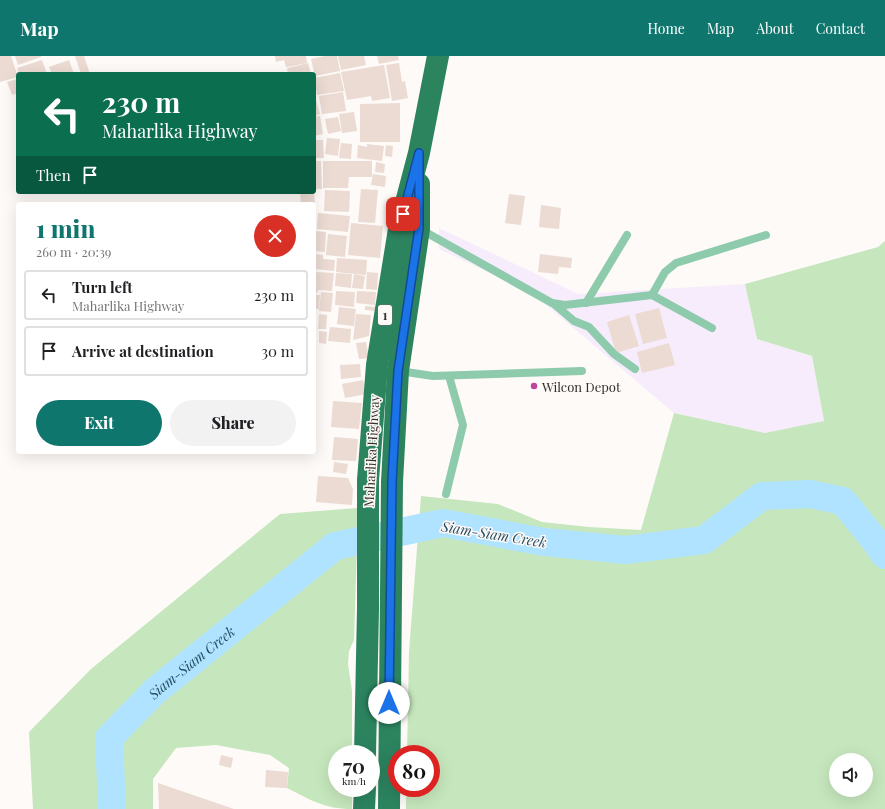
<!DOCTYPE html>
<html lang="en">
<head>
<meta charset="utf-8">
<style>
  body { margin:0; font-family:"Playfair Display",serif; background:#f2f2f2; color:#202124; height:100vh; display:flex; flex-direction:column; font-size:15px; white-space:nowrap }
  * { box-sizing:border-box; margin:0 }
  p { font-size:13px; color:#757577 }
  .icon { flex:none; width:22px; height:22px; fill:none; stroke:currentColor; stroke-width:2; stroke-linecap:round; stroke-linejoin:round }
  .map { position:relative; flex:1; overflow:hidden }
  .details { position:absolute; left:16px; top:146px; width:300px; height:252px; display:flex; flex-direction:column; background:#fff; border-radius:4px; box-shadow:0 4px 16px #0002 }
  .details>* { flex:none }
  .banner { position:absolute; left:16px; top:16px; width:300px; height:122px; border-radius:4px; box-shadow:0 4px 16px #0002; background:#0b6e4f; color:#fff; overflow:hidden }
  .controls { position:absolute; left:829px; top:697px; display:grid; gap:8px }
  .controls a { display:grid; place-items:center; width:44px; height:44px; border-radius:50%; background:#fff; box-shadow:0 4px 16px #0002; font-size:20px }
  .speed { position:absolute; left:328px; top:689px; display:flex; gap:8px; font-size:20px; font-weight:700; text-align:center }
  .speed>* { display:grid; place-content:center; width:52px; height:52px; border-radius:50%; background:#fff; box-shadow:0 4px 16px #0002; line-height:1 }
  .speed small { font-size:10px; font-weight:400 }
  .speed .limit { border:6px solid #d22; background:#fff; color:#111 }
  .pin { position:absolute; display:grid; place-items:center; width:34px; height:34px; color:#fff; margin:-17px; border-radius:8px; box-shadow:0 2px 6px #0006 }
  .me { position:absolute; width:44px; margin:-22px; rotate:0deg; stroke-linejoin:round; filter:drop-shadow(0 0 3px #0008) }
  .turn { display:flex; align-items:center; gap:14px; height:84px; padding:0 20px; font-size:18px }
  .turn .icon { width:52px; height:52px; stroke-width:2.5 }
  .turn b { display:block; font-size:28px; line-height:34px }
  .then { display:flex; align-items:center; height:38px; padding:0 20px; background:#0003; gap:8px; font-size:15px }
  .round { display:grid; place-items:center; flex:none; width:42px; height:42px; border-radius:21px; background:#f2f2f2 }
  .overview { display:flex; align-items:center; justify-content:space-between; height:68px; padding:0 20px }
  h1 { font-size:24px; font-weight:800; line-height:30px; color:#0f766e }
  .cta { display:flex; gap:8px; margin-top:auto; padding:8px 20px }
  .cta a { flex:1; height:46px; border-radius:24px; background:#0f766e; color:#fff; font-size:16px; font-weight:800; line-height:46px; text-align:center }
  .cta a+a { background:#f2f2f2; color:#202124 }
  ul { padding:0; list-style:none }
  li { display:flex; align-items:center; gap:12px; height:50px; margin:0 8px 6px; padding:0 12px; border:2px solid #e0e0e0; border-radius:4px }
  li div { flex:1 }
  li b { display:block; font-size:15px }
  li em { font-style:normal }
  header { display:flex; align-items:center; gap:24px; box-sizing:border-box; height:56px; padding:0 20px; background:#0f766e; color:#fff }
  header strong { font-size:19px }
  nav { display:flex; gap:22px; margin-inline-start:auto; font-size:14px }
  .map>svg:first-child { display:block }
  .industrial { fill:#f7ecfc }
  .green { fill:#c6e7bd; fill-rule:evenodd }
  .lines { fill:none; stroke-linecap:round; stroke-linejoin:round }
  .river { stroke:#afe3ff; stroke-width:28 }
  .building { fill:#ebdbd3 }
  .lane { stroke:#8ecaac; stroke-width:8 }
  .highway { stroke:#2c845f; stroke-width:22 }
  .route-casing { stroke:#114b97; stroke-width:10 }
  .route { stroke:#1a73e8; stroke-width:7 }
  .poi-dot { fill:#bd4599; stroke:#fdfaf8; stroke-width:1.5 }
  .labels { text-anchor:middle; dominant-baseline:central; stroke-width:3; stroke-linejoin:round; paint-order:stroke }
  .shield { fill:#fdfaf8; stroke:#706c68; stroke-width:1 }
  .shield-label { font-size:12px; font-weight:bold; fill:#342f2b }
  .poi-label { font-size:13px; fill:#342f2b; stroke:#fdfaf8; text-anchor:start }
  .street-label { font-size:13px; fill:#342f2b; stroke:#fdfaf8 }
  .water-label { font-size:14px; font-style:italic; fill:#264e62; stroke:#fdfaf8 }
</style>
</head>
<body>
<header>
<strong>Map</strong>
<nav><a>Home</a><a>Map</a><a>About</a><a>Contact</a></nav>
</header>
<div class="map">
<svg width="885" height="753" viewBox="0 0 885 753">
  <rect width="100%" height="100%" fill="#fdfaf8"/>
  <path class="industrial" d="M439,172L578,238L745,228L757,283L812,300L824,366L765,377L674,357L532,237L439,193Z"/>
  <g class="green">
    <path d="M885,185V753H406V732H431V698H407L409,596L421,440L498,448L542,466L589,471L641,474L674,357L765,377L824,365L812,300L757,283L745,228L878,191ZM836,704H866V734H836Z"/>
    <path d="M357,452V492L354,584L349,595L348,608L352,635V698H337V732H352V753C324,753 311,744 287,732L289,712L270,699L216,689L176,692L153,723V753H33L29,676L91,613L280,458Z"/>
  </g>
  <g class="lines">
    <path class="river" id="s1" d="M112,753L109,682L155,635L335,490L443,467L544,486L626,494L704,484L762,440L810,438L843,445L876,486L885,499"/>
  </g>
  <g class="building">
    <path d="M0,0H11L18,21L0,26Z"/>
    <path d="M15,0H41V1L18,9Z"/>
    <path d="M75,0H84L90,18H81Z"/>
    <path d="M275,0H306L307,7L286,11L284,4L276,6Z"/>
    <path d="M325,0H337L340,15L315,20L311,3Z"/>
    <path d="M338,0H364L366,9L341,14Z"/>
    <path d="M377,0H398L399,4L379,8Z"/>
    <path d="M42,4L47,18H19L17,12Z"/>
    <path d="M69,4L74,18H52L49,11Z"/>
    <path d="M308,7L311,18H288L287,12Z"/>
    <path d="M399,7L402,26L405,25L408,42L392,45L386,9Z"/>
    <path d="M384,9L390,42L372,45L371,40L347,44L341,16Z"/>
    <path d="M340,17L344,35L317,39L314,22Z"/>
    <path d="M17,23L18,37L12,39L7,26Z"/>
    <path d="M343,36L346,55L322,58L319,40Z"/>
    <path d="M314,41H315L320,58L314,60Z"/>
    <path d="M400,47V86H360V48Z"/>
    <path d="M354,56L357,75L342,77L339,58Z"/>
    <path d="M320,60L323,78L314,80V61Z"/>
    <path d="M338,61L341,75L328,78L325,63Z"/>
    <path d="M327,82L340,83L338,100L325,98Z"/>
    <path d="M314,84H323L324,102H314Z"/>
    <path d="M341,87L352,88L351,103L339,102Z"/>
    <path d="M367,88L384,90L382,105L357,102L358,89L367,91Z"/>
    <path d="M386,89L393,90L392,101L385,100Z"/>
    <path d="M314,105H321L322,133H314Z"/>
    <path d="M323,105H372V121H349L348,132H323Z"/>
    <path d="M376,106L385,108L384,117L375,116Z"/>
    <path d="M373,118L386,120L385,131L371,129Z"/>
    <path d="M361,133L378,134L375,167L358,166Z"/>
    <path d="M325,134L350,135L349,156L324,155Z"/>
    <path d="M300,136H314L315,148H301Z"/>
    <path d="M509,138L525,140L521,169L505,167Z"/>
    <path d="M541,149L561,152L559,173L539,171Z"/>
    <path d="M318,157L350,160L348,176L317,173Z"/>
    <path d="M351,167L383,170L380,202L348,199Z"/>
    <path d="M314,175L326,176L325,196L314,195Z"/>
    <path d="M328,178L347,180L345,201L326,199Z"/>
    <path d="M314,198L323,199V203L335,204L334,215L314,213Z"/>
    <path d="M540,198L572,202L571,212L559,211L558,218L538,216Z"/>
    <path d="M337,202L367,204L366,219L336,216Z"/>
    <path d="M314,216L334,217L332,235L318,234L317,237H314Z"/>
    <path d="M367,216L378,217L377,234L366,233Z"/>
    <path d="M336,217L352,218L351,232L335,230Z"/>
    <path d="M354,218L365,220L363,233L352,232Z"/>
    <path d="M336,235L355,236L354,251L335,249Z"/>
    <path d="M357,235L376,236L375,249L356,247Z"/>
    <path d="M321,236L333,237L331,256L319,255Z"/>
    <path d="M314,239H320L319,253H314Z"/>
    <path d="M365,250L376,251L375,255L365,254Z"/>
    <path d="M339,251L356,253L354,270L337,268Z"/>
    <path d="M659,252L667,282L643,288L635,258Z"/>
    <path d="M314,258H316L315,283H314Z"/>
    <path d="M319,258L327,259L326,273H318Z"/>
    <path d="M356,258L371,259L369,280L353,284Z"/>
    <path d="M629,259L639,290L616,297L607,266Z"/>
    <path d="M330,271L351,273L350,287L328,285Z"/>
    <path d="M319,275L327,276L326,288L319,287Z"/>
    <path d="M366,286L369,302L359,303L356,287Z"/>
    <path d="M669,287L675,309L642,317L637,296Z"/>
    <path d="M360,308L361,321L341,323L340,309Z"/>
    <path d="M363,324L366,338L345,342L342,328Z"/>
    <path d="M333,345L362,347L359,373L331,371Z"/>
    <path d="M334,381L358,383L356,405L332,404Z"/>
    <path d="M334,406L348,408L346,418L333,416Z"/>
    <path d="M318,420L348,422L353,433L352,449L316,446Z"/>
    <path d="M221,699L233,702L231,712L219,709Z"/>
    <path d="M266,714L288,716L287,732L265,731Z"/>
    <path d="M158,727L234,753H159Z"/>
  </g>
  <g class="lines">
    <g class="lane">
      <path d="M420,173L552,247L565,249L652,239L712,272"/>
      <path d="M652,239L665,216L676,207L766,179"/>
      <path d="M586,247L627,179"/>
      <path d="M554,248L574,265L589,271L614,298L635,313"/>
      <path d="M399,315L433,320L582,315"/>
      <path d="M446,438L463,369L449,320"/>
    </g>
    <g class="highway">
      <path d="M365,698L368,553V424L377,309L399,173L419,97L438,0"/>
      <path d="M364,753L365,732"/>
      <path d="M389,753L392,426L398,315L419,173V128"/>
    </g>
  </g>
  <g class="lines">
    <g class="route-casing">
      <path id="route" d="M389,647L392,426L398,315L419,172V97L403,158"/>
    </g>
    <use href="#route" class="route"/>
  </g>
  <circle class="poi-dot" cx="534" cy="330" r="4"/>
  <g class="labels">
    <rect class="shield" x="378" y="249" width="14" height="20" rx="3"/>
    <g class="shield-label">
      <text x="385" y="259">1</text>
    </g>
    <g class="poi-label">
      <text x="542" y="330">Wilcon Depot</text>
    </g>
    <g class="street-label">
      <text transform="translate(371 395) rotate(-87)">Maharlika Highway</text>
    </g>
    <g class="water-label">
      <text transform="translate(494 478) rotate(9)">Siam-Siam Creek</text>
      <text stroke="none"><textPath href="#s1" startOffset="183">Siam-Siam Creek</textPath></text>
    </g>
  </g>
</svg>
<div class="controls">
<a><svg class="icon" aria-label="sound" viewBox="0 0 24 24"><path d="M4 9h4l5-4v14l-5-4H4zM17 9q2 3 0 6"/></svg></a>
</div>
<div class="speed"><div>70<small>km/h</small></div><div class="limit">80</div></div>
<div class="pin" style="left:403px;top:158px;background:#d93025"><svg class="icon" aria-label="arrive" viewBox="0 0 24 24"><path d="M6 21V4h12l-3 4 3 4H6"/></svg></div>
<svg class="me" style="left:389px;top:647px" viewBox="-20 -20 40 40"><circle r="19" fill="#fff"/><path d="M0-13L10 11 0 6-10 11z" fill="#1a73e8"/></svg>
<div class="banner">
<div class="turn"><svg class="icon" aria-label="left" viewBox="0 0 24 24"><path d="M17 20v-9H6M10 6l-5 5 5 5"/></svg><div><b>230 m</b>Maharlika Highway</div></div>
<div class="then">Then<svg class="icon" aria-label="arrive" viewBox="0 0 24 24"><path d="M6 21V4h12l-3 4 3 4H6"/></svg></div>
</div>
<section class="details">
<div class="overview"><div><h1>1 min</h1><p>260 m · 20:39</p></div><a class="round" style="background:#d93025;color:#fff"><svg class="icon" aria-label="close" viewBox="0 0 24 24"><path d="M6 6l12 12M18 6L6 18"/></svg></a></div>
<ul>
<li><svg class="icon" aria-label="left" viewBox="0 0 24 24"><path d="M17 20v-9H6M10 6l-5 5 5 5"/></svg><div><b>Turn left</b><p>Maharlika Highway</p></div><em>230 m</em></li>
<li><svg class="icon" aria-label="arrive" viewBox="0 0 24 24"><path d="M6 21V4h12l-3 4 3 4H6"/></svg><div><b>Arrive at destination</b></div><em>30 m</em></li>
</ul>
<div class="cta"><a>Exit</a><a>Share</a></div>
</section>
</div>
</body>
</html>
